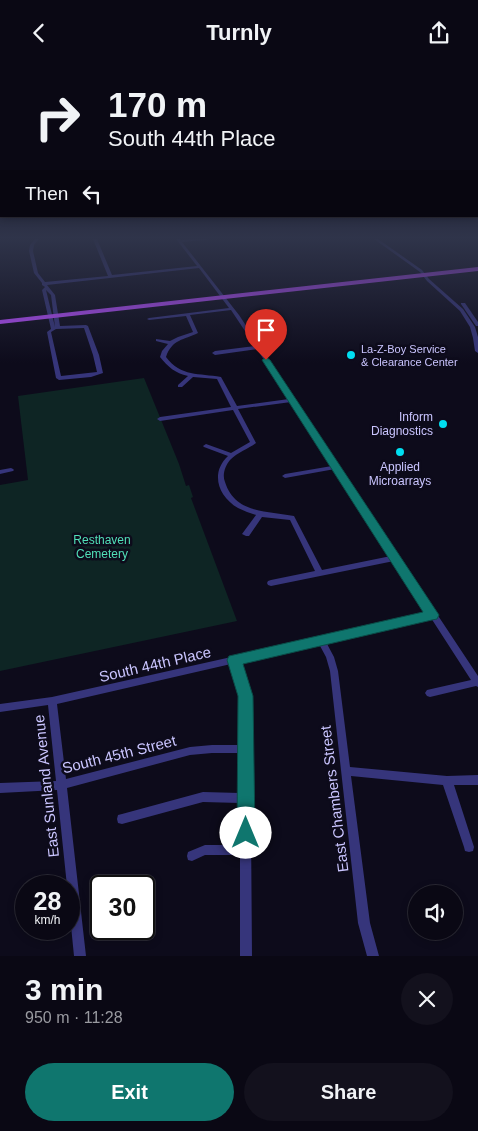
<!DOCTYPE html>
<html lang="en">
<head>
<meta charset="utf-8">
<style>
  body { margin:0; font-family:Helvetica,sans-serif; background:#13111d; color:#f1f3f6; height:100vh; display:flex; flex-direction:column; font-size:19px; white-space:nowrap }
  * { box-sizing:border-box; margin:0 }
  p { font-size:16px; color:#999aa0 }
  .icon { flex:none; width:28px; height:28px; fill:none; stroke:currentColor; stroke-width:2; stroke-linecap:round; stroke-linejoin:round }
  .map { position:relative; height:891px; overflow:hidden }
  .drawer { display:flex; flex-direction:column; background:#0a0814; flex:1 }
  .drawer>* { flex:none }
  .banner { position:absolute; left:0px; top:0px; width:479px; height:152px; box-shadow:0 2px 8px #0003,0 0 0 1px #2a2934; background:#0a0814; color:#f1f3f6; overflow:hidden }
  .tools { position:absolute; left:408px; top:820px; display:grid; gap:10px }
  .tools a { display:grid; place-items:center; width:55px; height:55px; border-radius:50%; background:#0a0814; box-shadow:0 2px 8px #0003,0 0 0 1px #2a2934; font-size:25px }
  .speed { position:absolute; left:15px; top:810px; display:flex; gap:10px; font-size:25px; font-weight:700; text-align:center }
  .speed>* { display:grid; place-content:center; width:65px; height:65px; border-radius:50%; background:#0a0814; box-shadow:0 2px 8px #0003,0 0 0 1px #2a2934; line-height:1 }
  .speed small { font-size:12px; font-weight:400 }
  .speed .limit { border:2px solid #111; border-radius:8px; background:#fff; color:#111 }
  .pin { position:absolute; display:grid; place-items:center; width:42px; height:42px; color:#fff; margin:-51px -21px; border-radius:50% 50% 50% 0; rotate:-45deg; box-shadow:0 0 5px #0007 }
  .pin .icon { rotate:45deg }
  .me { position:absolute; width:55px; margin:-28px; rotate:0deg; stroke-linejoin:round; filter:drop-shadow(0 0 4px #0008) }
  .turn { display:flex; align-items:center; gap:18px; height:105px; padding:0 25px; font-size:22px }
  .turn .icon { width:65px; height:65px; stroke-width:2.5 }
  .turn b { display:block; font-size:35px; line-height:42px }
  .then { display:flex; align-items:center; height:48px; padding:0 25px; background:#0003; gap:10px; font-size:19px }
  .round { display:grid; place-items:center; flex:none; width:52px; height:52px; border-radius:26px; background:#13111d }
  .summary { display:flex; align-items:center; justify-content:space-between; height:85px; padding:0 25px }
  h1 { font-size:30px; font-weight:800; line-height:38px }
  .action { display:flex; gap:10px; margin-top:auto; padding:10px 25px }
  .action a { flex:1; height:58px; border-radius:30px; background:#0f766e; color:#fff; font-size:20px; font-weight:800; line-height:58px; text-align:center }
  .action a+a { background:#13111d; color:#f1f3f6 }
  header { display:flex; justify-content:space-between; align-items:center; height:65px; padding:0 25px; background:#0a0814; font-size:22px; font-weight:800 }
  .map>svg:first-child { display:block }
  .green { fill:#0e2524 }
  .lines { fill:none; stroke-linecap:round; stroke-linejoin:round }
  .minor { fill:#36357b; fill-rule:evenodd }
  .major { fill:#b74cff; fill-rule:evenodd }
  .route { fill:#0f766e; stroke:#0a4d48 }
  .poi-dot { fill:#00def0; stroke:#0d0b1b; stroke-width:2 }
  .labels { text-anchor:middle; dominant-baseline:central; stroke-width:5; stroke-linejoin:round; paint-order:stroke }
  .far-poi-label { font-size:11px; fill:#cac5ff; stroke:#0d0b1b; text-anchor:start }
  .poi-label { font-size:12px; fill:#cac5ff; stroke:#0d0b1b; text-anchor:end }
  .park-label { font-size:12px; fill:#51dfb8; stroke:#0d0b1b }
  .near-street-label { font-size:15px; fill:#cac5ff; stroke:#0d0b1b }
</style>
</head>
<body>
<header><svg class="icon" aria-label="back" viewBox="0 0 24 24"><path d="M15 5l-7 7 7 7"/></svg>Turnly<svg class="icon" aria-label="share" viewBox="0 0 24 24"><path d="M12 15V3M7 8l5-5 5 5M5 13v7h14v-7"/></svg></header>
<div class="map">
<svg width="478" height="891" viewBox="0 0 478 891">
  <rect width="100%" height="100%" fill="#0d0b1b"/>
  <path class="green" d="M144,313L179,399L186,421L189,420L193,432L191,433L237,556L0,606V420L28,415L18,331Z"/>
  <g class="lines">
    <g class="minor">
      <path d="M35,174H39L34,180L33,186L38,208L45,217L108,211L93,174H97L112,210L197,201L176,174H180L181,175L208,174L206,175L182,177L239,250L478,611V622L476,621L430,632L427,631L425,628L427,625L471,615L431,553L326,577L334,592L338,606L350,702L447,711L478,710V720H454L474,782L473,786L469,787L465,786L464,782L443,720L351,711L370,858L379,891H367L358,858L330,606L326,592L319,579L239,597L250,631L252,891H240V790H205L192,796L188,795L187,791L188,787L205,780H240V738L203,737L122,759L118,758L117,754L118,750L122,749L203,727L240,728V688H212L190,690L67,723L86,891H74L69,841V821H67L57,725L0,728V718L56,716L48,640L0,647V639L52,632L428,548L394,496L271,521L268,520L267,518L268,516L271,515L315,506L290,455L262,452L249,471H246L242,469L256,450C250,448 244,446 238,443C218,431 210,408 228,391L204,382L203,381L206,379L231,388L250,377L233,345L160,356L157,354L160,352L231,342L217,314L193,312L182,322H178V320L188,311C175,308 168,302 160,292L162,286L168,279L156,276V274L170,276L178,272L193,267L186,251L149,255L147,254L149,253L229,243L199,203L47,220L55,230L60,261L86,260L88,261L99,290L103,308L91,312L59,315L56,313L47,267L51,264L42,225L45,222L42,220V218L34,208L29,186L30,180ZM46,225L51,230L55,262ZM231,245L255,281L215,286L212,288L215,290L257,284L289,334L237,341L221,312C199,308 181,312 166,292C172,274 184,275 198,268L190,250ZM84,263L93,290L97,307L61,311L51,267L56,264ZM291,337L332,401L285,409L282,411L285,413L335,404L391,491L322,505L294,451C268,446 235,449 225,417C222,410 225,401 230,395C238,387 248,384 256,378L238,344ZM231,599L240,631V680H212L190,682L66,714L57,639Z"/>
      <path d="M374,174H378L422,205L429,214L463,244L475,262L478,272V288L475,286L473,273L470,262L460,246L427,216L420,207Z"/>
      <path d="M461,238H465L478,257V261H476L461,239Z"/>
      <path d="M11,403L13,404L14,405L13,406L0,409V405Z"/>
    </g>
    <path class="major" d="M478,202V206L0,259V255Z"/>
  </g>
  <linearGradient id="sky" x2="0" y2="1"><stop stop-color="#07060f"/><stop offset="0.58" stop-color="#2f344a"/><stop offset="1" stop-color="#2f344a" stop-opacity="0"/></linearGradient>
  <rect width="478" height="298" fill="url(#sky)"/>
  <path class="route" d="M266,292L270,295L439,550L437,554L432,555L243,599L253,631L255,768L252,774L246,776L240,774L237,768L238,631L227,595L229,591L423,547L262,295Z"/>
  <g class="poi-dot">
    <circle cx="351" cy="290" r="5"/>
    <circle cx="443" cy="359" r="5"/>
    <circle cx="400" cy="387" r="5"/>
  </g>
  <g class="labels">
    <g class="far-poi-label">
      <text x="361" y="284">La-Z-Boy Service<tspan x="361" dy="13">&amp; Clearance Center</tspan></text>
    </g>
    <g class="poi-label">
      <text x="433" y="352">Inform<tspan x="433" dy="14">Diagnostics</tspan></text>
      <text x="400" y="402" text-anchor="middle">Applied<tspan x="400" dy="14">Microarrays</tspan></text>
    </g>
    <g class="park-label">
      <text x="102" y="475">Resthaven<tspan x="102" dy="14">Cemetery</tspan></text>
    </g>
    <g class="near-street-label">
      <text transform="translate(155 599) rotate(-13)">South 44th Place</text>
      <text transform="translate(119 689) rotate(-14)">South 45th Street</text>
      <text transform="translate(46 721) rotate(-96)">East Sunland Avenue</text>
      <text transform="translate(334 734) rotate(-97)">East Chambers Street</text>
    </g>
  </g>
</svg>
<div class="tools">
<a><svg class="icon" aria-label="sound" viewBox="0 0 24 24"><path d="M4 9h4l5-4v14l-5-4H4zM17 9q2 3 0 6"/></svg></a>
</div>
<div class="speed"><div>28<small>km/h</small></div><div class="limit">30</div></div>
<div class="pin" style="left:266px;top:295px;background:#d93025"><svg class="icon" aria-label="arrive" viewBox="0 0 24 24"><path d="M6 21V4h12l-3 4 3 4H6"/></svg></div>
<svg class="me" style="left:246px;top:768px" viewBox="-20 -20 40 40"><circle r="19" fill="#fff"/><path d="M0-13L10 11 0 6-10 11z" fill="#0f766e"/></svg>
<div class="banner">
<div class="turn"><svg class="icon" aria-label="right" viewBox="0 0 24 24"><path d="M7 20v-9h11M14 6l5 5-5 5"/></svg><div><b>170 m</b>South 44th Place</div></div>
<div class="then">Then<svg class="icon" aria-label="left" viewBox="0 0 24 24"><path d="M17 20v-9H6M10 6l-5 5 5 5"/></svg></div>
</div>
</div>
<section class="drawer">
<div class="summary"><div><h1>3 min</h1><p>950 m · 11:28</p></div><a class="round"><svg class="icon" aria-label="close" viewBox="0 0 24 24"><path d="M6 6l12 12M18 6L6 18"/></svg></a></div>
<div class="action"><a>Exit</a><a>Share</a></div>
</section>
</body>
</html>
